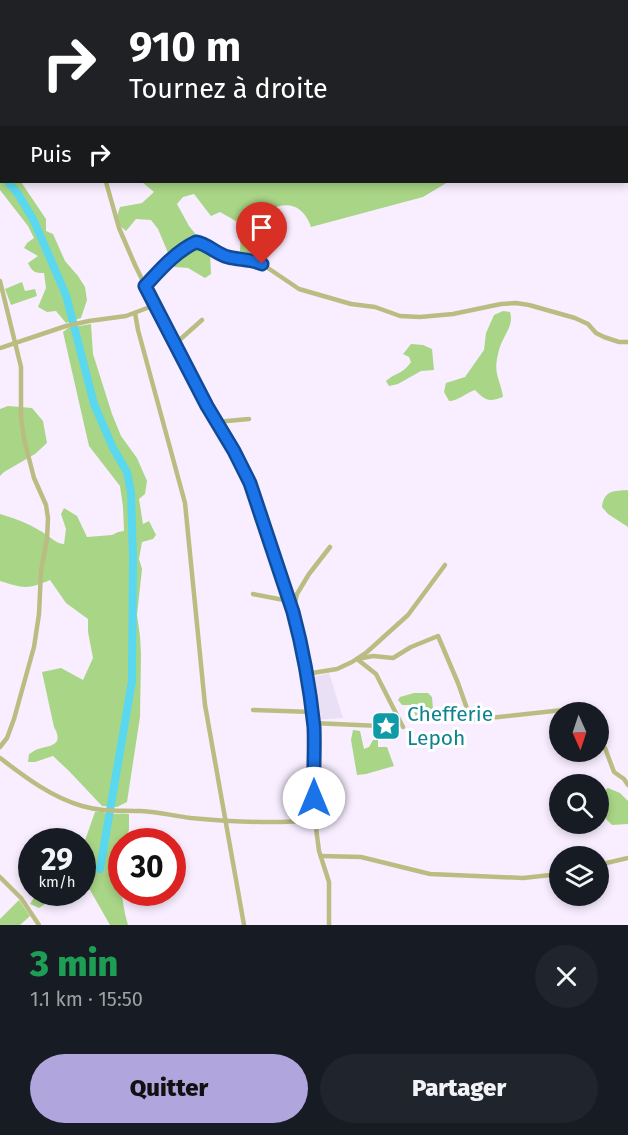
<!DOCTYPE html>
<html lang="fr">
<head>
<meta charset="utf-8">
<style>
  body { margin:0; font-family:"Fira Sans",sans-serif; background:#20242c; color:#f1f3f6; height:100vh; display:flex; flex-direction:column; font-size:22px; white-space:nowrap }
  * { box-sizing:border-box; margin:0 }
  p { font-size:20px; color:#9ea1a6 }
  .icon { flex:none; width:33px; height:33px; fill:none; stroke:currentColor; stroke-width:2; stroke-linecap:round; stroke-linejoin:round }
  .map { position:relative; height:925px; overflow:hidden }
  .side { display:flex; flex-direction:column; background:#171b24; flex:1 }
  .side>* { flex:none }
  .guide { position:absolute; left:0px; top:0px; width:628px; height:183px; box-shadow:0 3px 9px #0003; background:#202124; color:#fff; overflow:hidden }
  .needle { width:39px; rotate:177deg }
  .buttons { position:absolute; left:549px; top:702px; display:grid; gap:12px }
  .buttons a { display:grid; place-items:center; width:60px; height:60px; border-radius:50%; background:#171b24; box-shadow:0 3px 9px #0003; font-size:30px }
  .speed { position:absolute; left:18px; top:828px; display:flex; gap:12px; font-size:30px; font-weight:700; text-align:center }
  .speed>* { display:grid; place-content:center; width:78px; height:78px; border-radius:50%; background:#171b24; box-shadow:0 3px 9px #0003; line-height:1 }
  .speed small { font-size:15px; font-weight:400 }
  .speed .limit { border:9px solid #d22; background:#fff; color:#111 }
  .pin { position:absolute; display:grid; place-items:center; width:51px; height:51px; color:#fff; margin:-62px -26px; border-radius:50% 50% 50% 0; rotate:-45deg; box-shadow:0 0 6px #0007 }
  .pin .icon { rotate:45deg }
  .me { position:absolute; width:66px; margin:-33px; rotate:0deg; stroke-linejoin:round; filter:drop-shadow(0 0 4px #0008) }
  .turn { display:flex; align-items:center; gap:21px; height:126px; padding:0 30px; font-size:27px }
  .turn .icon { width:78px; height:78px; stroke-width:2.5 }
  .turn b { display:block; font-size:42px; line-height:51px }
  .then { display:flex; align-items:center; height:57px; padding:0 30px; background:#0003; gap:12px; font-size:22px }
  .round { display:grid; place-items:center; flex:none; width:63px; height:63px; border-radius:32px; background:#20242c }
  .headline { display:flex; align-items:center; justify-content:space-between; height:102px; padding:0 30px }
  h1 { font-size:36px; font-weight:800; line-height:45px; color:#1e9e55 }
  .primary-button { display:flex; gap:12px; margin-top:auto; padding:12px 30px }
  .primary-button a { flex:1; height:69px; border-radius:36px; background:#b1a5dd; color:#111; font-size:24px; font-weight:800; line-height:69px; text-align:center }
  .primary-button a+a { background:#20242c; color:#f1f3f6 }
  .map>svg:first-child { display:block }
  .education { fill:#eae0f5 }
  .green { fill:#a9d586 }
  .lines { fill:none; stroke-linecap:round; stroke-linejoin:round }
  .stream { stroke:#5ad8f0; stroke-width:1.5 }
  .river { stroke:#5ad8f0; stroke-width:8 }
  .street { stroke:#babd82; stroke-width:4.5 }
  .route-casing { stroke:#114b97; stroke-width:15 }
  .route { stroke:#1a73e8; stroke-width:10 }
  .labels { text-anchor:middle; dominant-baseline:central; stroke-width:6; stroke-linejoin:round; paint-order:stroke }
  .culture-label { font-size:21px; fill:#0d838f; stroke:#fff; text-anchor:start }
</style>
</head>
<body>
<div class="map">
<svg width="628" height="925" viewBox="0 0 628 925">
  <rect width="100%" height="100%" fill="#f8eeff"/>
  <path class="education" d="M329,673L343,718L313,720L305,679Z"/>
  <g class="green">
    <path d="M82,0H503L502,2H81Z"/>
    <path d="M0,158L1,159L2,182H21L46,219V231L53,234L65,261L78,276L85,287L87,300L81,318L66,323L56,311L47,312L38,307L46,288L44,273C35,273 32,272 28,263L38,256L24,248L27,243L34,238L28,226L0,190Z"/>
    <path d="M142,182H448L423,197L311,227C301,197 275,201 256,221L251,252L245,257L240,251L241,224L220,212L211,216L194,194L183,197L177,204L189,226L210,252L211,274L205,278L188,268L174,267L158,229L151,220L136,219L126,231L120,226L117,216L120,207L142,203L154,192Z"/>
    <path d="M22,282L25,291L35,289L37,296L11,305L5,289Z"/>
    <path d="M503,311L510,312C514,324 505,334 501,344C499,349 498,354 497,359C494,375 501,382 503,397C488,402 486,401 475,390C466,393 458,401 449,401L444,392L446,383L465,377L484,350L486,333L494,315Z"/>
    <path d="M91,324L93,354L112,414L121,436L137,458L147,481L145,494L139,499L143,524L149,521L156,535L153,539L142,542L139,559L142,569L137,615L140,636L141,654L140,717L127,802L117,807L102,806L69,771L53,756L35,762H28L29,754C31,753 35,750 38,749C52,745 64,745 54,727L42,672L61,668L83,680L93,658L88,632V619L66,603L50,580C27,590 23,588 0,581V514C17,519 33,525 48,536C54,540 58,544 64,544L66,529L61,514L64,508L77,516L87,537L112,535L118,532L124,531L123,507L120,486L89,446L63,332L68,328Z"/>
    <path d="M411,344L423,345L432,349L434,370L421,371L398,384L389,386L386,381C396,372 402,375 411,362L409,357L403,354Z"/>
    <path d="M8,406L32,408L43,421L47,443L35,454L4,472L0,476V409Z"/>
    <path d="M628,490V527L608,514L602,507C604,490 614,491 628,490Z"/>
    <path d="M414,693H428L432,697L433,709L416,717L412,705H402L398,700L400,697Z"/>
    <path d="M353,730L360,731L364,749L369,747L373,740H378V747H387L394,766L366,774L357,775L351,740Z"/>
    <path d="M608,788L620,793L628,801V824L612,825L599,812V793Z"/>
    <path d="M101,811C109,816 120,812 129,814V829L127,841L122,842L121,853L119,856L121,857C121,881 121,902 128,925H110L90,890L83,888V846L95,812Z"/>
    <path d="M37,893L38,892L75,893L59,895L39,908L30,904Z"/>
    <path d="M19,900L30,916L20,925H0V919Z"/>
  </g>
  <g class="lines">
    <path class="stream" d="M627,92H628"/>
    <g class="river">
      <path d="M0,171L2,173"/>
      <path d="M8,182L18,194L33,219L66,295L94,404L113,448L127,472L131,492L133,557L132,681L100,869"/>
    </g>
    <g class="street">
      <path d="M127,0L129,2"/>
      <path d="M63,2V0"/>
      <path d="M106,182L119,228L135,265L160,316L207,406L234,451L250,483L293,612L298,632L306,674L313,723L315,820L319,851L329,882V925"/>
      <path d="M0,281L21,367V417L24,439L34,478L46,505L48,518L47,539L41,571L39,614L34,647L14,719L7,738L0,747"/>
      <path d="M145,286C154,276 186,240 200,242C209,244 217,253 225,256C237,260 251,259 262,264L299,289L351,304L375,307L400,316L420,317L453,314L501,304L516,303L529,305L575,318L588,324L596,333L604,337L619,342H628"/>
      <path d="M135,313L138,330L185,503L205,705L244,925"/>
      <path d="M175,344L202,320"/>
      <path d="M0,348L66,326L89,321L126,316L155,305"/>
      <path d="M216,422L249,419"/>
      <path d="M253,594L289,601"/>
      <path d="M293,612L297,594L309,574L330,547"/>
      <path d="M306,674L337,669L352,662L367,652L408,615L445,565"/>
      <path d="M253,710L312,712"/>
      <path d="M313,723L380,726"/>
      <path d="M403,727L376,674L357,659L373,656L393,658L411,647L438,636L458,683L471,720L563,710V712"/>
      <path d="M598,746L605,748L614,772L624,779L628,785"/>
      <path d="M0,758C25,777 51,797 82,806C102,812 121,810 141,811C158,812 175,816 191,818C233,822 273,824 315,820"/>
      <path d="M321,856L361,857L430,874L523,878L560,874"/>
      <path d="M598,865L628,858"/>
      <path d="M0,877L21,898L39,925"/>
    </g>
  </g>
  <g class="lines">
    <g class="route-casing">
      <path id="route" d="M262,264C251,259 239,260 228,257C216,254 208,244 196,242C175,252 160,270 145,286L207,406L234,451L250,483L293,612C303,649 310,689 314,727C315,750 313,774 314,798"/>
    </g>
    <use href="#route" class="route"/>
  </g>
  <defs>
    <g id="sight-square" transform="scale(1.5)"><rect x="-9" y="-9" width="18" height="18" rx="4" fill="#0f9aa8" stroke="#fff"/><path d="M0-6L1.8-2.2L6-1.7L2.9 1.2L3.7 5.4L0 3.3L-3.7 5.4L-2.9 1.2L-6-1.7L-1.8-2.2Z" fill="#fff"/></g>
  </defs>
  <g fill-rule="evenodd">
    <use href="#sight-square" x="386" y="726"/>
  </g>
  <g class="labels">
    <g class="culture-label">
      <text x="407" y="714">Chefferie<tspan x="407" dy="24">Lepoh</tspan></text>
    </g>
  </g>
</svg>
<div class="buttons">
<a><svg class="needle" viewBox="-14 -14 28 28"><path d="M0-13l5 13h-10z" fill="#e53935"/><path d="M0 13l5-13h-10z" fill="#9ea1a6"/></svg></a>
<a><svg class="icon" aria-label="search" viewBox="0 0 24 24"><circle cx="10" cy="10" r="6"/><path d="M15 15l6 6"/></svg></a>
<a><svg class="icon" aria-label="layers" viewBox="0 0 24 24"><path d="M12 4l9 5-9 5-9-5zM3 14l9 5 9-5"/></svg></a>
</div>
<div class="speed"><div>29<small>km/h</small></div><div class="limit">30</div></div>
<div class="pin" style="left:262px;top:264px;background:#d93025"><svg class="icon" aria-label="arrive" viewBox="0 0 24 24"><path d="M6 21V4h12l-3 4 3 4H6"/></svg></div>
<svg class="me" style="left:314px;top:798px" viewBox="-20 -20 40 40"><circle r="19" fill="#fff"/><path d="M0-13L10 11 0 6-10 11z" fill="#1a73e8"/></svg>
<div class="guide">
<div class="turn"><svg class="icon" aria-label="right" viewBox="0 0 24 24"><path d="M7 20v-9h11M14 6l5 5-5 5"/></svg><div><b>910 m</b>Tournez à droite</div></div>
<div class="then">Puis<svg class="icon" aria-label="right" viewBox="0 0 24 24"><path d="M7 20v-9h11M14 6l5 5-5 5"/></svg></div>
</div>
</div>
<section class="side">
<div class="headline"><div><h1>3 min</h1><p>1.1 km · 15:50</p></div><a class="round"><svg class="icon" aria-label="close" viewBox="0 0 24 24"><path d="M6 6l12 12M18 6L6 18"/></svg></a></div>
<div class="primary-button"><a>Quitter</a><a>Partager</a></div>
</section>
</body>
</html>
